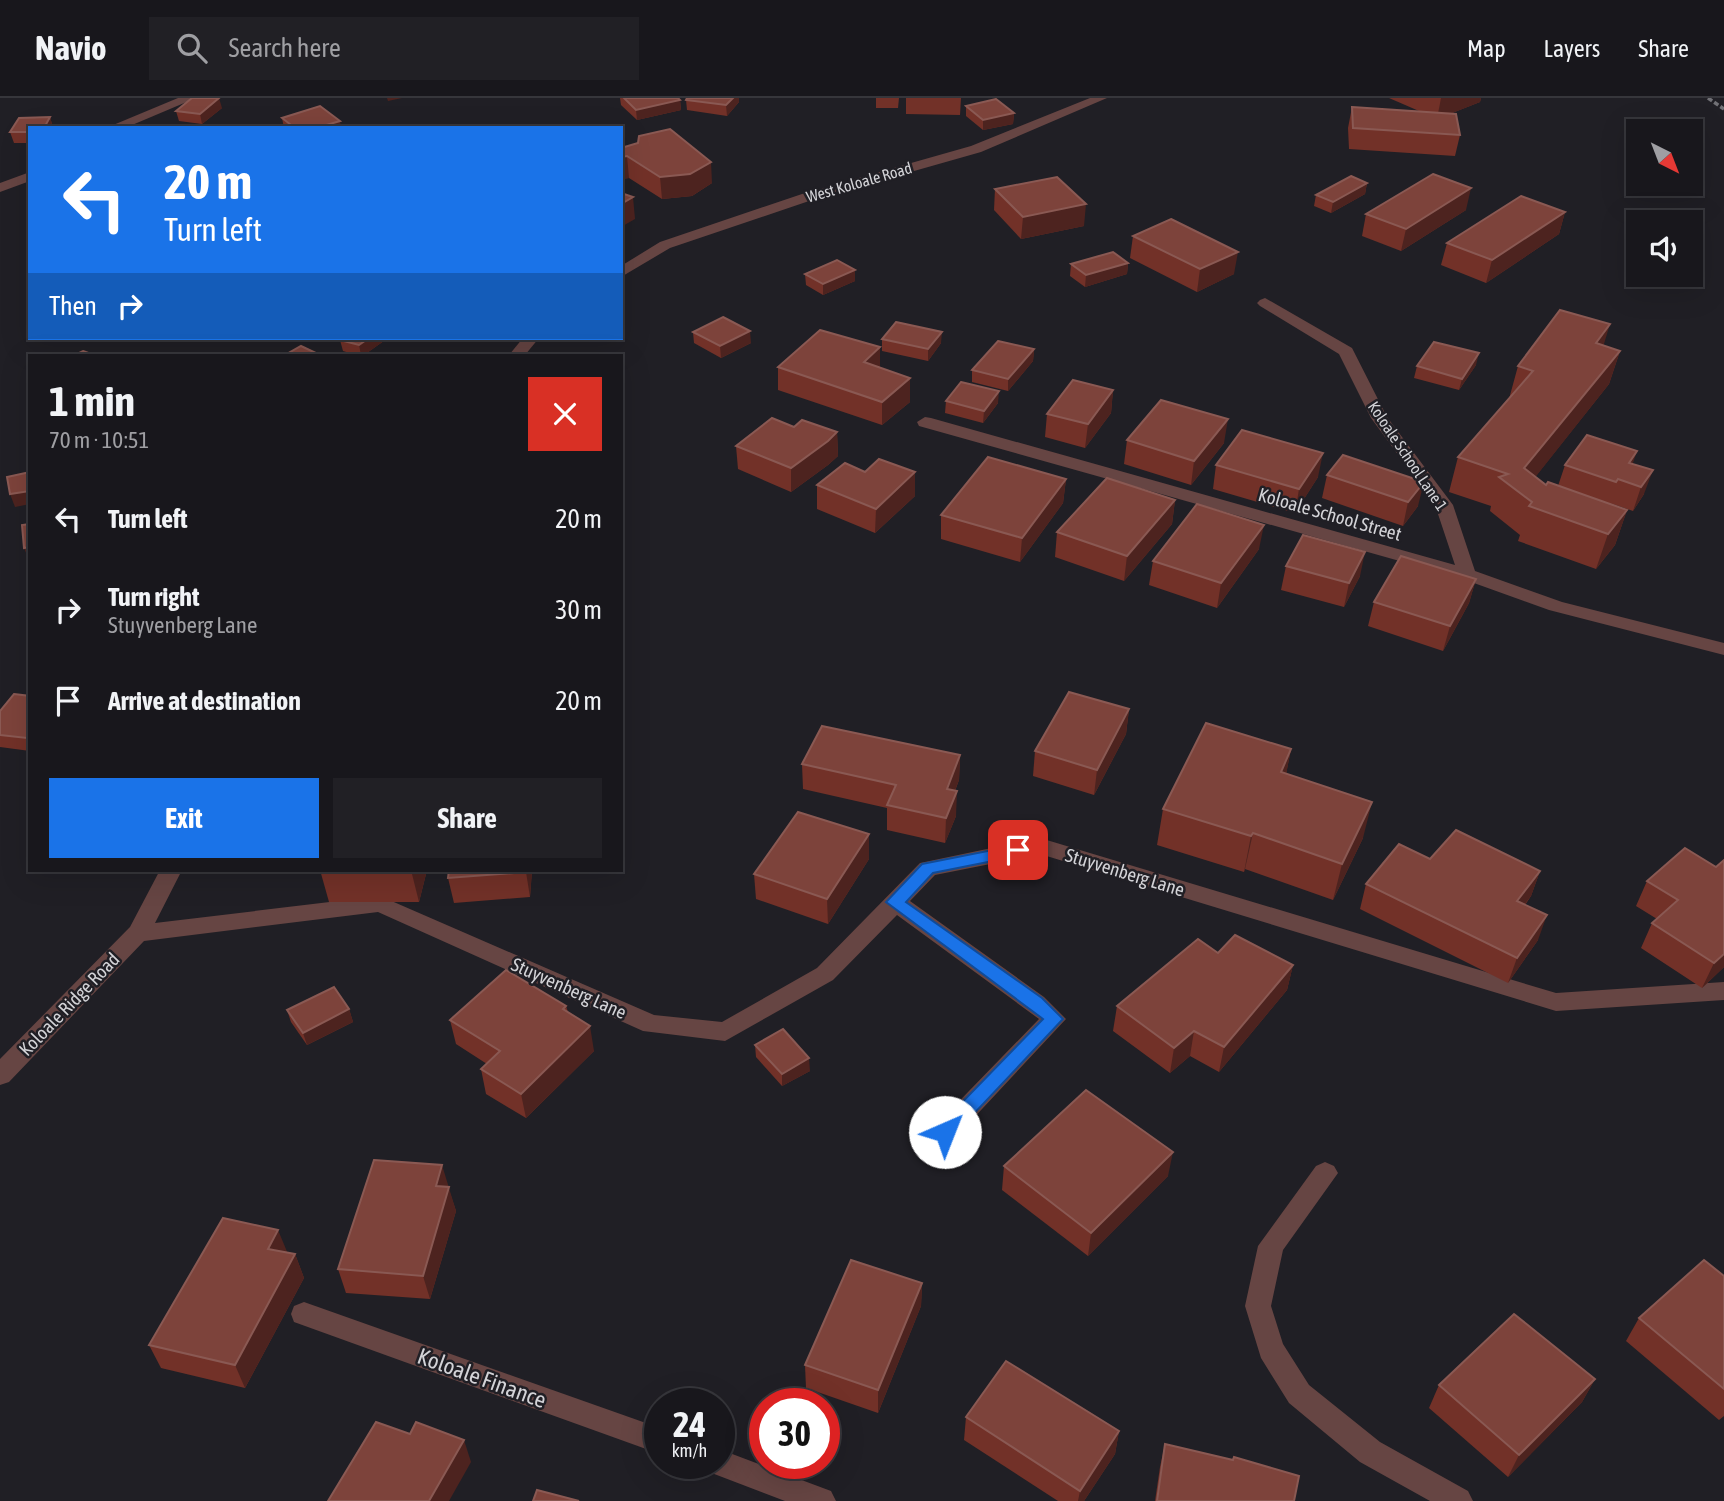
<!DOCTYPE html>
<html lang="en">
<head>
<meta charset="utf-8">
<style>
  body { margin:0; font-family:"Asap Condensed",sans-serif; background:#212025; color:#f1f3f6; height:100vh; display:flex; flex-direction:column; font-size:26px; white-space:nowrap }
  * { box-sizing:border-box; margin:0 }
  p { font-size:23px; color:#9f9fa3 }
  .icon { flex:none; width:38px; height:38px; fill:none; stroke:currentColor; stroke-width:2; stroke-linecap:round; stroke-linejoin:round }
  .map { position:relative; flex:1; overflow:hidden }
  .side { position:absolute; left:28px; top:256px; width:595px; height:518px; display:flex; flex-direction:column; background:#18171c; border-radius:0px; box-shadow:0 7px 28px #0002,0 0 0 2px #36363b }
  .side>* { flex:none }
  .hud { position:absolute; left:28px; top:28px; width:595px; height:214px; border-radius:0px; box-shadow:0 7px 28px #0002,0 0 0 2px #36363b; background:#1a73e8; color:#fff; overflow:hidden }
  .needle { width:46px; rotate:138deg }
  .tools { position:absolute; left:1626px; top:21px; display:grid; gap:14px }
  .tools a { display:grid; place-items:center; width:77px; height:77px; border-radius:0px; background:#18171c; box-shadow:0 7px 28px #0002,0 0 0 2px #36363b; font-size:35px }
  .speed { position:absolute; left:644px; top:1290px; display:flex; gap:14px; font-size:35px; font-weight:700; text-align:center }
  .speed>* { display:grid; place-content:center; width:91px; height:91px; border-radius:50%; background:#18171c; box-shadow:0 7px 28px #0002,0 0 0 2px #36363b; line-height:1 }
  .speed small { font-size:18px; font-weight:400 }
  .speed .limit { border:10px solid #d22; background:#fff; color:#111 }
  .pin { position:absolute; display:grid; place-items:center; width:60px; height:60px; color:#fff; margin:-30px; border-radius:14px; box-shadow:0 4px 10px #0006 }
  .me { position:absolute; width:77px; margin:-38px; rotate:44deg; stroke-linejoin:round; filter:drop-shadow(0 0 5px #0008) }
  .turn { display:flex; align-items:center; gap:24px; height:147px; padding:0 21px; font-size:32px }
  .turn .icon { width:91px; height:91px; stroke-width:2.5 }
  .turn b { display:block; font-size:49px; line-height:60px }
  .then { display:flex; align-items:center; height:66px; padding:0 21px; background:#0003; gap:14px; font-size:26px }
  .round { display:grid; place-items:center; flex:none; width:74px; height:74px; border-radius:0px; background:#212025 }
  .head { display:flex; align-items:center; justify-content:space-between; height:119px; padding:0 21px }
  h1 { font-size:42px; font-weight:700; line-height:52px }
  .primary-button { display:flex; gap:14px; margin-top:auto; padding:14px 21px }
  .primary-button a { flex:1; height:80px; border-radius:0px; background:#1a73e8; color:#fff; font-size:28px; font-weight:700; line-height:80px; text-align:center }
  .primary-button a+a { background:#212025; color:#f1f3f6 }
  ul { padding:0; list-style:none }
  li { display:flex; align-items:center; gap:21px; height:91px; padding:0 21px }
  li div { flex:1 }
  li b { display:block; font-size:26px }
  li em { font-style:normal }
  header { display:flex; align-items:center; gap:42px; box-sizing:border-box; height:98px; padding:0 35px; background:#18171c; border-bottom:2px solid #36363b }
  header strong { font-size:33px }
  nav { display:flex; gap:38px; margin-inline-start:auto; font-size:24px }
  .search { width:490px; height:63px; background:#212025; display:flex; align-items:center; gap:18px; box-sizing:border-box; padding:0 24px; border-radius:0px; color:#9f9fa3; font-size:26px }
  .map>svg:first-child { display:block }
  .lines { fill:none; stroke-linecap:round; stroke-linejoin:round }
  .path { stroke:#717176; stroke-width:3.5; stroke-dasharray:5 2.5; stroke-linecap:butt }
  .street { fill:#664543; fill-rule:evenodd }
  .wall { fill:#723128 }
  .shaded-wall { fill:#4d231f }
  .building { fill:#7d433b; stroke:#8a5953; stroke-width:2 }
  .route { fill:#1a73e8; stroke:#114b97; stroke-width:2 }
  .labels { text-anchor:middle; dominant-baseline:central; stroke-width:5; stroke-linejoin:round; paint-order:stroke }
  .far-street-label { font-size:16px; fill:#d3d3d7; stroke:#201f25 }
  .street-label { font-size:19px; fill:#d3d3d7; stroke:#201f25 }
  .near-street-label { font-size:23px; fill:#d3d3d7; stroke:#201f25 }
</style>
</head>
<body>
<header>
<strong>Navio</strong>
<div class="search"><svg class="icon" aria-label="search" viewBox="0 0 24 24"><circle cx="10" cy="10" r="6"/><path d="M15 15l6 6"/></svg>Search here</div>
<nav><a>Map</a><a>Layers</a><a>Share</a></nav>
</header>
<div class="map">
<svg width="1724" height="1403" viewBox="0 0 1724 1403">
  <rect width="100%" height="100%" fill="#201f25"/>
  <g class="lines">
    <path class="path" d="M1708,0L1724,11"/>
    <g class="street">
      <path d="M178,0H196L125,30H106Z"/>
      <path d="M1090,0H1107L981,54L812,102L670,150L621,179V168L660,144L802,96L971,48Z"/>
      <path d="M30,74V83L0,94V85Z"/>
      <path d="M1265,200L1352,250L1387,319L1453,407L1475,473L1562,504L1724,545V557L1549,512L1460,480L919,328L917,324L925,319L931,320L1455,467L1435,407L1371,320L1339,256L1260,208L1257,205L1260,202Z"/>
      <path d="M523,240H539L525,257H509Z"/>
      <path d="M1040,740L1556,895L1724,884V902L1556,913L1040,756L935,777L910,803L1044,899L1066,921L954,1041L945,1044L936,1041L933,1034L936,1027L1039,921L897,817L833,882L725,943L643,933L378,814L144,843L9,984L0,987V961L130,829L160,772H182L155,825L380,798L654,917L722,924L817,870L920,765Z"/>
      <path d="M1325,1064L1334,1068L1338,1075L1283,1152L1271,1208L1283,1246L1309,1287L1380,1344L1468,1393L1473,1403H1430L1360,1364L1289,1305L1261,1260L1245,1208L1258,1148L1316,1068Z"/>
      <path d="M304,1204L660,1330V1356L294,1224L291,1216L294,1208Z"/>
      <path d="M719,1351L831,1393L836,1403H785L709,1374L705,1365H719Z"/>
    </g>
  </g>
  <g class="wall">
    <path d="M620,0H678L680,2L681,12L637,22L621,7Z"/>
    <path d="M876,0H899L898,10H876Z"/>
    <path d="M906,0H961L960,17L906,16Z"/>
    <path d="M1389,0H1481L1480,4L1452,15L1460,37L1455,58L1349,51L1348,30L1352,9L1419,13Z"/>
    <path d="M686,2L739,4L727,18L687,12Z"/>
    <path d="M966,8L1014,15L1013,26L983,32L966,18Z"/>
    <path d="M222,10L202,26L179,23L176,13Z"/>
    <path d="M50,19L53,30H30V45H14L10,34L19,20Z"/>
    <path d="M282,20L341,30H284Z"/>
    <path d="M621,50L712,85L692,98L662,101L629,80L621,81Z"/>
    <path d="M1367,85L1365,96L1331,115L1314,108L1316,97Z"/>
    <path d="M995,91L1084,128L1021,141L994,112Z"/>
    <path d="M1466,112L1401,153L1362,138L1366,116Z"/>
    <path d="M1565,114L1559,136L1486,185L1441,167L1447,145Z"/>
    <path d="M1133,138L1234,176L1197,194L1130,160Z"/>
    <path d="M1128,165L1127,176L1085,189L1070,178L1071,166Z"/>
    <path d="M855,172V183L823,197L806,187L805,176Z"/>
    <path d="M693,234L751,245L721,260L694,245Z"/>
    <path d="M388,240L364,257H356L343,253L340,242Z"/>
    <path d="M882,241L941,245L928,263L882,253Z"/>
    <path d="M1604,248L1620,253L1609,286L1535,379L1546,387L1558,388L1565,367L1633,366L1644,396L1633,413L1610,405L1627,412L1615,447L1596,471L1518,443L1520,437L1490,413L1491,408L1449,394L1458,359L1509,301L1518,268Z"/>
    <path d="M1034,251L1033,263L1008,293L972,284V272Z"/>
    <path d="M1476,267L1459,292L1414,280L1417,268Z"/>
    <path d="M778,269L880,270L910,280V304L882,327L778,292Z"/>
    <path d="M1113,292L1111,315L1085,350L1045,339L1047,316Z"/>
    <path d="M946,303L998,305L983,325L945,315Z"/>
    <path d="M794,329L837,334L838,358L828,367L791,394L738,371L736,348Z"/>
    <path d="M1127,342L1224,345L1191,387L1124,366Z"/>
    <path d="M1343,357L1418,408L1403,428L1322,400L1327,377Z"/>
    <path d="M1216,367L1318,379L1295,415L1213,391Z"/>
    <path d="M865,374L915,398L875,435L817,411V387Z"/>
    <path d="M1066,381L1063,405L1020,464L941,441V417Z"/>
    <path d="M1175,402L1172,426L1124,483L1055,459L1057,434Z"/>
    <path d="M1259,451L1217,510L1149,487L1153,463Z"/>
    <path d="M1286,468L1360,478L1344,509L1281,492Z"/>
    <path d="M1476,481L1469,505L1443,553L1368,528L1374,504Z"/>
    <path d="M30,598V653L0,649V613Z"/>
    <path d="M1129,611L1126,636L1094,697L1033,678L1035,653Z"/>
    <path d="M1291,651L1286,676L1363,740L1333,802L1245,771L1244,774L1157,747L1163,711Z"/>
    <path d="M960,657L959,682L955,693L956,718L945,745L887,732V710L803,691L802,666Z"/>
    <path d="M869,736V761L828,826L756,801L754,776Z"/>
    <path d="M1430,761L1540,773L1531,798L1525,807L1538,842L1508,885L1360,811L1366,786Z"/>
    <path d="M1716,769L1724,869L1702,890L1641,850L1652,825L1657,821L1636,808L1647,783Z"/>
    <path d="M320,772H427L419,804H329Z"/>
    <path d="M532,772L530,799L454,805L448,780Z"/>
    <path d="M1218,855L1293,867L1287,892L1219,974L1190,958L1170,975L1113,933L1117,908Z"/>
    <path d="M566,908L568,914L594,953L526,1020L486,996L481,971L487,966L456,946L450,922Z"/>
    <path d="M349,911L353,924L307,947L291,924L287,912Z"/>
    <path d="M755,947L810,973L782,988L756,959Z"/>
    <path d="M1004,1068L1168,1078L1088,1158L1002,1092Z"/>
    <path d="M448,1089L456,1113L430,1201L346,1195L338,1171Z"/>
    <path d="M287,1155L295,1156L304,1180L245,1290L161,1270L149,1247Z"/>
    <path d="M1724,1178V1318L1719,1322L1626,1243L1639,1220Z"/>
    <path d="M922,1185L921,1208L878,1315L806,1290L805,1267Z"/>
    <path d="M1595,1281L1582,1304L1508,1379L1429,1310L1439,1287Z"/>
    <path d="M966,1319L1119,1333L1115,1356L1084,1403H1058L964,1342Z"/>
    <path d="M1165,1346L1294,1403H1155L1160,1369Z"/>
  </g>
  <g class="shaded-wall">
    <path d="M219,0L222,10L202,26L200,16Z"/>
    <path d="M387,0H402L388,3Z"/>
    <path d="M733,0H739V4L727,18L726,7Z"/>
    <path d="M1441,0H1481L1480,4L1437,21Z"/>
    <path d="M680,2L681,12L637,22L636,12Z"/>
    <path d="M1014,15L1013,26L983,32V22Z"/>
    <path d="M50,19L53,30H44Z"/>
    <path d="M340,23L341,30H316Z"/>
    <path d="M627,58L629,80L621,81V59Z"/>
    <path d="M711,64L712,85L692,98L662,101L660,79Z"/>
    <path d="M1367,85L1365,96L1331,115L1333,104Z"/>
    <path d="M1471,90L1466,112L1401,153L1406,131Z"/>
    <path d="M633,99L635,121L621,129V106Z"/>
    <path d="M1086,106L1084,128L1021,141L1023,119Z"/>
    <path d="M1565,114L1559,136L1486,185L1492,162Z"/>
    <path d="M1238,154L1234,176L1197,194L1200,171Z"/>
    <path d="M1128,165L1127,176L1085,189L1086,177Z"/>
    <path d="M855,172V183L823,197V186Z"/>
    <path d="M1610,226L1600,259L1596,245Z"/>
    <path d="M750,233L751,245L721,260L720,248Z"/>
    <path d="M942,234L941,245L928,263V251Z"/>
    <path d="M369,240H388L364,257H361L359,247Z"/>
    <path d="M880,249V272L864,264Z"/>
    <path d="M1034,251L1033,263L1008,293V281Z"/>
    <path d="M1620,253L1609,286L1522,396L1524,370Z"/>
    <path d="M1479,255L1476,267L1459,292L1462,281Z"/>
    <path d="M910,280V304L882,327V304Z"/>
    <path d="M1113,292L1111,315L1085,350L1088,326Z"/>
    <path d="M999,293L998,305L983,325L984,313Z"/>
    <path d="M1228,321L1224,345L1191,387L1194,363Z"/>
    <path d="M837,334L838,358L828,367L791,394V370Z"/>
    <path d="M1637,353L1629,377V365Z"/>
    <path d="M1323,355L1318,379L1295,415L1299,391Z"/>
    <path d="M1653,372L1644,396L1633,413L1641,389Z"/>
    <path d="M915,374V398L875,435L876,411Z"/>
    <path d="M1066,381L1063,405L1020,464L1022,440Z"/>
    <path d="M1424,384L1418,408L1403,428L1408,404Z"/>
    <path d="M30,393V406L15,409L10,396Z"/>
    <path d="M1175,402L1172,426L1124,483L1127,458Z"/>
    <path d="M1627,412L1615,447L1596,471L1608,436Z"/>
    <path d="M1264,427L1259,451L1217,510L1221,485Z"/>
    <path d="M30,449V462H29L24,450Z"/>
    <path d="M1365,454L1360,478L1344,509L1349,485Z"/>
    <path d="M1476,481L1469,505L1443,553L1450,528Z"/>
    <path d="M1129,611L1126,636L1094,697L1097,672Z"/>
    <path d="M1291,651L1284,687L1281,674Z"/>
    <path d="M960,657L959,682L946,716L947,691Z"/>
    <path d="M957,693L956,718L945,745L946,720Z"/>
    <path d="M1372,704L1363,740L1333,802L1342,766Z"/>
    <path d="M1253,735L1245,771L1244,774L1251,738Z"/>
    <path d="M869,736V761L828,826L827,801Z"/>
    <path d="M411,772H427L419,804Z"/>
    <path d="M526,772H532L530,799L526,774Z"/>
    <path d="M1540,773L1531,798L1508,828L1517,803Z"/>
    <path d="M1547,817L1538,842L1508,885L1517,860Z"/>
    <path d="M1724,856V869L1702,890L1714,865Z"/>
    <path d="M1293,867L1287,892L1219,974L1224,949Z"/>
    <path d="M349,911L353,924L307,947L303,935Z"/>
    <path d="M590,928L594,953L526,1020L521,996Z"/>
    <path d="M1194,933L1190,958L1170,975L1174,950Z"/>
    <path d="M809,960L810,973L782,988V976Z"/>
    <path d="M1173,1054L1168,1078L1088,1158L1091,1135Z"/>
    <path d="M442,1067L456,1113L430,1201L423,1178L436,1088Z"/>
    <path d="M278,1132L288,1156L268,1151Z"/>
    <path d="M295,1156L304,1180L245,1290L235,1267Z"/>
    <path d="M922,1185L921,1208L878,1315V1292Z"/>
    <path d="M1595,1281L1582,1304L1508,1379L1519,1357Z"/>
    <path d="M1119,1333L1115,1356L1084,1403H1078L1080,1393Z"/>
    <path d="M464,1342L471,1364L449,1403H429Z"/>
  </g>
  <g class="building">
    <path d="M192,0H219L200,16L176,13Z"/>
    <path d="M624,0H678L680,2L636,12Z"/>
    <path d="M687,0H733L726,7L686,2Z"/>
    <path d="M996,1L1014,15L983,22L966,8Z"/>
    <path d="M320,8L340,23L316,30H295L282,20Z"/>
    <path d="M1352,9L1456,16L1460,37L1353,30Z"/>
    <path d="M50,19L44,30H30V34H10L19,20Z"/>
    <path d="M670,31L711,64L690,76L660,79L627,58L621,59V50L638,45L639,38Z"/>
    <path d="M1433,76L1471,90L1406,131L1366,116Z"/>
    <path d="M1351,78L1367,85L1333,104L1316,97Z"/>
    <path d="M1057,79L1086,106L1023,119L995,91Z"/>
    <path d="M621,95L633,99L621,106Z"/>
    <path d="M1521,98L1565,114L1492,162L1447,145Z"/>
    <path d="M1171,121L1238,154L1200,171L1133,138Z"/>
    <path d="M1113,154L1128,165L1086,177L1071,166Z"/>
    <path d="M837,162L855,172L823,186L805,176Z"/>
    <path d="M1560,212L1610,226L1596,245L1620,253L1524,370L1546,387L1548,384L1627,412L1608,436L1529,408L1532,404L1499,379L1508,376L1458,359L1533,273L1518,268Z"/>
    <path d="M723,219L750,233L720,248L693,234Z"/>
    <path d="M896,224L942,234L928,251L882,241Z"/>
    <path d="M820,232L880,249L864,264L910,280L882,304L778,269Z"/>
    <path d="M343,240H369L359,247L340,242Z"/>
    <path d="M998,243L1034,251L1008,281L972,272Z"/>
    <path d="M1434,244L1479,255L1462,281L1417,268Z"/>
    <path d="M301,248L320,257H285Z"/>
    <path d="M83,253L94,257H75Z"/>
    <path d="M1073,282L1113,292L1088,326L1047,316Z"/>
    <path d="M961,284L999,293L984,313L946,303Z"/>
    <path d="M1161,302L1228,321L1194,363L1127,342Z"/>
    <path d="M772,320L794,329L802,322L837,334L828,343L791,370L736,348Z"/>
    <path d="M1242,332L1323,355L1299,391L1216,367Z"/>
    <path d="M1587,337L1637,353L1629,365L1653,372L1641,389L1618,381L1616,384L1565,367Z"/>
    <path d="M1343,357L1424,384L1408,404L1327,377Z"/>
    <path d="M988,359L1066,381L1022,440L941,417Z"/>
    <path d="M879,361L915,374L876,411L817,387L845,365L865,374Z"/>
    <path d="M30,374V393L10,396L7,379Z"/>
    <path d="M1107,380L1175,402L1127,458L1057,434Z"/>
    <path d="M1197,406L1264,427L1221,485L1153,463Z"/>
    <path d="M30,426V449L24,450L22,427Z"/>
    <path d="M1303,437L1365,454L1349,485L1286,468Z"/>
    <path d="M1401,458L1476,481L1450,528L1374,504Z"/>
    <path d="M1069,594L1129,611L1097,672L1035,653Z"/>
    <path d="M14,596L30,598V637L27,640L0,637V613Z"/>
    <path d="M1206,625L1291,651L1281,674L1372,704L1342,766L1253,735L1251,738L1163,711Z"/>
    <path d="M822,628L960,657L947,691L957,693L946,720L887,707L896,687L802,666Z"/>
    <path d="M798,714L869,736L827,801L754,776Z"/>
    <path d="M1456,732L1540,773L1517,803L1547,817L1517,860L1366,786L1399,746L1430,761Z"/>
    <path d="M1685,750L1716,769L1724,762V856L1714,865L1652,825L1678,802L1647,783Z"/>
    <path d="M449,772H526V774L448,780Z"/>
    <path d="M1235,837L1293,867L1224,949L1194,933L1174,950L1117,908L1198,841L1218,855Z"/>
    <path d="M506,872L566,908L563,911L590,928L521,996L481,971L500,953L450,922Z"/>
    <path d="M334,889L349,911L303,935L287,912Z"/>
    <path d="M783,931L809,960L782,976L755,947Z"/>
    <path d="M1086,992L1173,1054L1091,1135L1004,1068Z"/>
    <path d="M374,1062L442,1067L436,1088L449,1089L423,1178L338,1171Z"/>
    <path d="M223,1120L278,1132L268,1151L295,1156L235,1267L149,1247Z"/>
    <path d="M851,1162L922,1185L878,1292L805,1267Z"/>
    <path d="M1704,1162L1724,1178V1291L1639,1220Z"/>
    <path d="M1514,1216L1595,1281L1519,1357L1439,1287Z"/>
    <path d="M1006,1263L1119,1333L1080,1393L966,1319Z"/>
    <path d="M376,1324L410,1336L416,1324L464,1342L429,1403H328Z"/>
    <path d="M1165,1346L1233,1362L1234,1359L1299,1378L1294,1403H1157Z"/>
    <path d="M537,1392L579,1403H533Z"/>
  </g>
  <path class="route" d="M1018,747L1023,748L1026,752L1023,757L933,775L906,804L1042,900L1063,921L952,1039L945,1042L939,1039L936,1034L939,1028L1043,921L886,804L922,766Z"/>
  <g class="labels">
    <g class="far-street-label">
      <text transform="translate(859 84) rotate(-16)">West Koloale Road</text>
      <text transform="translate(1408 358) rotate(56)">Koloale School Lane 1</text>
    </g>
    <g class="street-label">
      <text transform="translate(1330 416) rotate(16)">Koloale School Street</text>
      <text transform="translate(1125 774) rotate(17)">Stuyvenberg Lane</text>
      <text transform="translate(569 890) rotate(24)">Stuyvenberg Lane</text>
      <text transform="translate(69 906) rotate(-46)">Koloale Ridge Road</text>
    </g>
    <g class="near-street-label">
      <text transform="translate(482 1280) rotate(20)">Koloale Finance</text>
    </g>
  </g>
</svg>
<div class="tools">
<a><svg class="needle" viewBox="-14 -14 28 28"><path d="M0-13l5 13h-10z" fill="#e53935"/><path d="M0 13l5-13h-10z" fill="#9f9fa3"/></svg></a>
<a><svg class="icon" aria-label="sound" viewBox="0 0 24 24"><path d="M4 9h4l5-4v14l-5-4H4zM17 9q2 3 0 6"/></svg></a>
</div>
<div class="speed"><div>24<small>km/h</small></div><div class="limit">30</div></div>
<div class="pin" style="left:1018px;top:752px;background:#d93025"><svg class="icon" aria-label="arrive" viewBox="0 0 24 24"><path d="M6 21V4h12l-3 4 3 4H6"/></svg></div>
<svg class="me" style="left:945px;top:1034px" viewBox="-20 -20 40 40"><circle r="19" fill="#fff"/><path d="M0-13L10 11 0 6-10 11z" fill="#1a73e8"/></svg>
<div class="hud">
<div class="turn"><svg class="icon" aria-label="left" viewBox="0 0 24 24"><path d="M17 20v-9H6M10 6l-5 5 5 5"/></svg><div><b>20 m</b>Turn left</div></div>
<div class="then">Then<svg class="icon" aria-label="right" viewBox="0 0 24 24"><path d="M7 20v-9h11M14 6l5 5-5 5"/></svg></div>
</div>
<section class="side">
<div class="head"><div><h1>1 min</h1><p>70 m · 10:51</p></div><a class="round" style="background:#d93025;color:#fff"><svg class="icon" aria-label="close" viewBox="0 0 24 24"><path d="M6 6l12 12M18 6L6 18"/></svg></a></div>
<ul>
<li><svg class="icon" aria-label="left" viewBox="0 0 24 24"><path d="M17 20v-9H6M10 6l-5 5 5 5"/></svg><div><b>Turn left</b></div><em>20 m</em></li>
<li><svg class="icon" aria-label="right" viewBox="0 0 24 24"><path d="M7 20v-9h11M14 6l5 5-5 5"/></svg><div><b>Turn right</b><p>Stuyvenberg Lane</p></div><em>30 m</em></li>
<li><svg class="icon" aria-label="arrive" viewBox="0 0 24 24"><path d="M6 21V4h12l-3 4 3 4H6"/></svg><div><b>Arrive at destination</b></div><em>20 m</em></li>
</ul>
<div class="primary-button"><a>Exit</a><a>Share</a></div>
</section>
</div>
</body>
</html>
